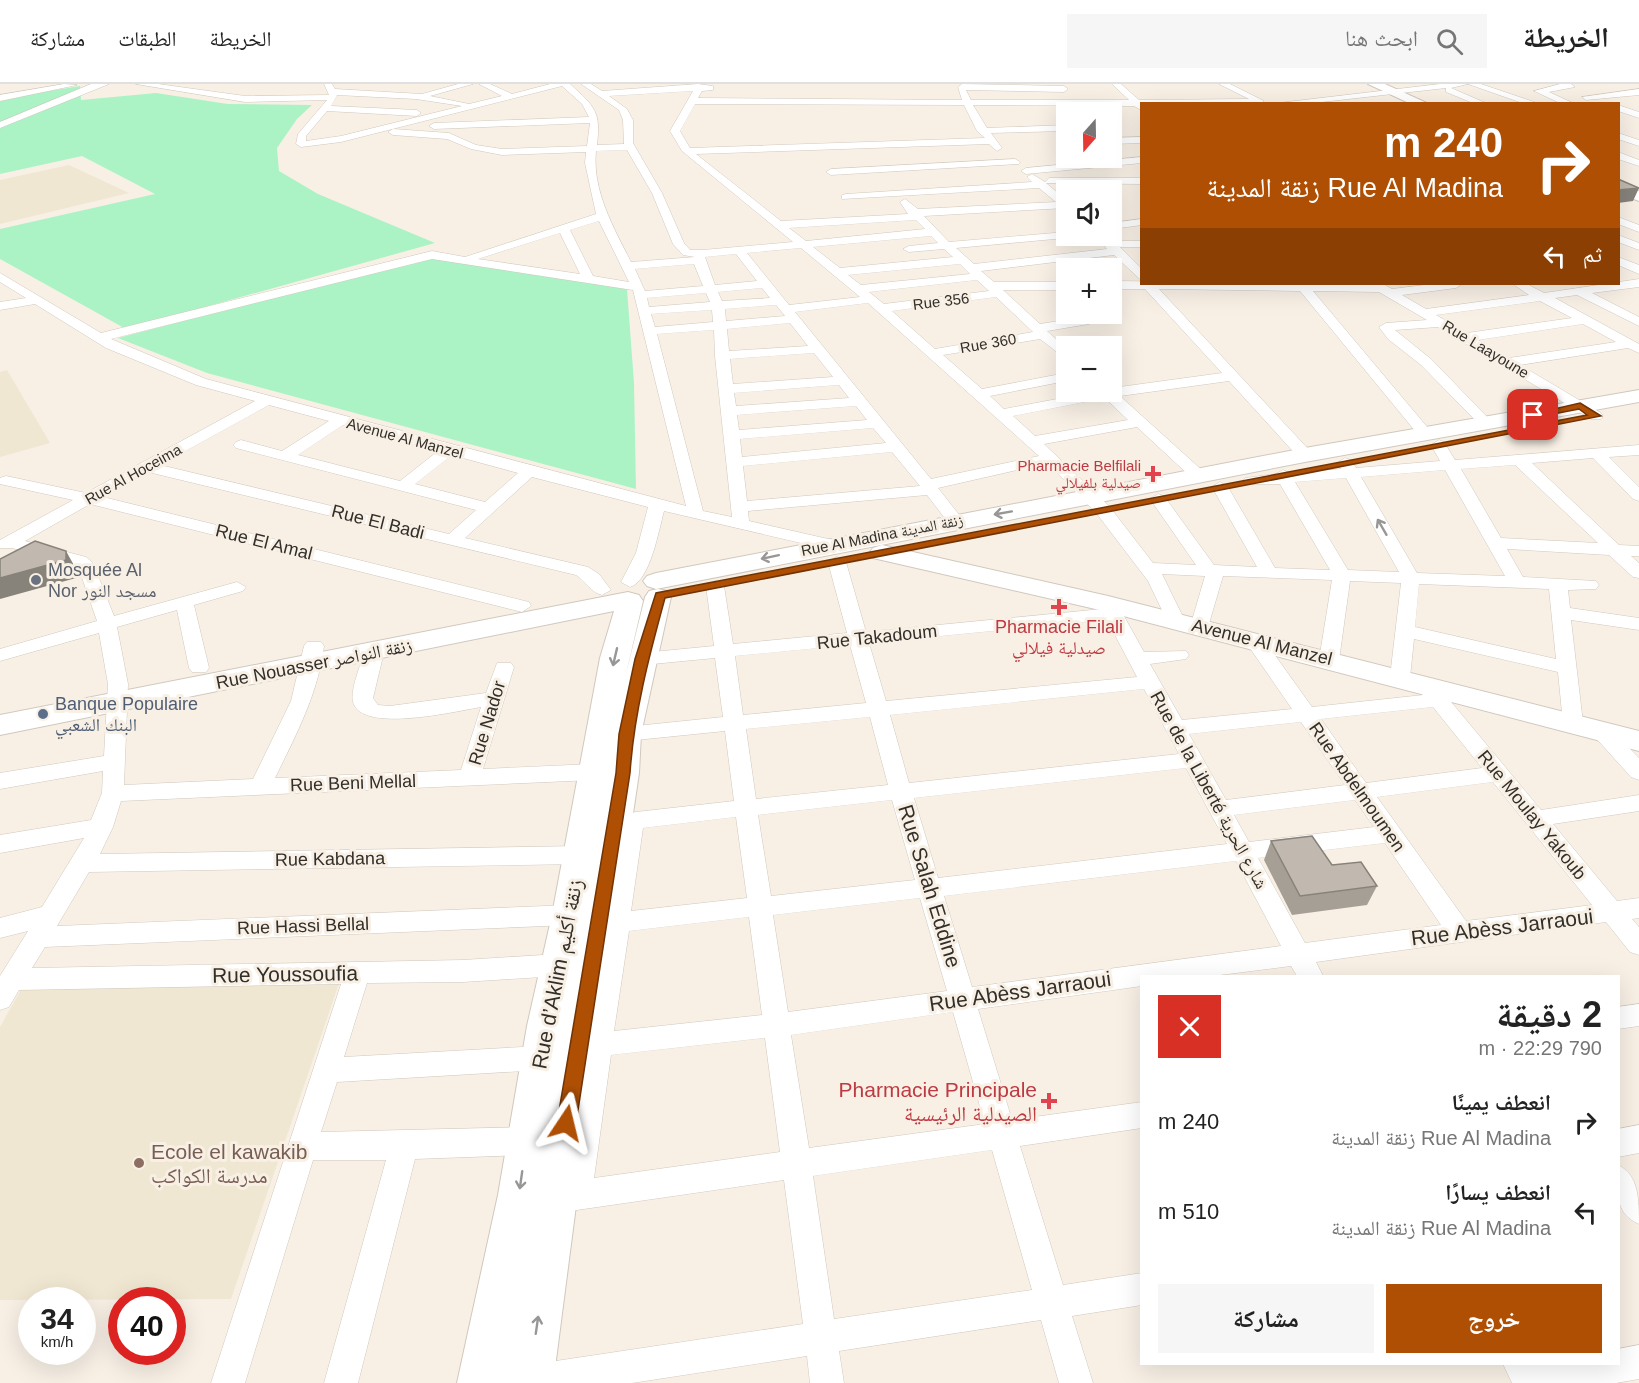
<!DOCTYPE html>
<html lang="ar">
<head>
<meta charset="utf-8">
<style>
  body { margin:0; font-family:Arial,"Noto Naskh Arabic",sans-serif; background:#f6f6f6; color:#222; direction:rtl; height:100vh; display:flex; flex-direction:column; font-size:22px; white-space:nowrap }
  * { box-sizing:border-box; margin:0 }
  p { font-size:20px; color:#767676 }
  .icon { flex:none; width:33px; height:33px; fill:none; stroke:currentColor; stroke-width:2; stroke-linecap:round; stroke-linejoin:round }
  .map { position:relative; flex:1; overflow:hidden; direction:ltr }
  .details { position:absolute; left:1140px; top:891px; width:480px; height:390px; display:flex; flex-direction:column; background:#fff; border-radius:0px; box-shadow:0 6px 24px #0002; direction:rtl }
  .details>* { flex:none }
  .banner { position:absolute; left:1140px; top:18px; width:480px; height:183px; border-radius:0px; box-shadow:0 6px 24px #0002; direction:rtl; background:#ae4f04; color:#fff; overflow:hidden }
  .needle { width:39px; rotate:200deg }
  .fabs { position:absolute; left:1056px; top:18px; display:grid; gap:12px }
  .fabs a { display:grid; place-items:center; width:66px; height:66px; border-radius:0px; background:#fff; box-shadow:0 6px 24px #0002; font-size:30px }
  .speed { position:absolute; left:18px; top:1203px; display:flex; gap:12px; font-size:30px; font-weight:700; text-align:center }
  .speed>* { display:grid; place-content:center; width:78px; height:78px; border-radius:50%; background:#fff; box-shadow:0 6px 24px #0002; line-height:1 }
  .speed small { font-size:15px; font-weight:400 }
  .speed .limit { border:9px solid #d22; background:#fff; color:#111 }
  .pin { position:absolute; display:grid; place-items:center; width:51px; height:51px; color:#fff; margin:-26px; border-radius:12px; box-shadow:0 3px 9px #0006 }
  .me { position:absolute; width:66px; margin:-33px; rotate:10deg; stroke-linejoin:round; filter:drop-shadow(0 0 4px #0008) }
  .turn { display:flex; align-items:center; gap:21px; height:126px; padding:0 18px; font-size:27px }
  .turn .icon { width:78px; height:78px; stroke-width:2.5 }
  .turn b { display:block; font-size:42px; line-height:51px }
  .then { display:flex; align-items:center; height:57px; padding:0 18px; background:#0003; gap:12px; font-size:22px }
  .round { display:grid; place-items:center; flex:none; width:63px; height:63px; border-radius:0px; background:#f6f6f6 }
  .head { display:flex; align-items:center; justify-content:space-between; height:102px; padding:0 18px }
  h1 { font-size:36px; font-weight:700; line-height:45px }
  .action { display:flex; gap:12px; margin-top:auto; padding:12px 18px }
  .action a { flex:1; height:69px; border-radius:0px; background:#ae4f04; color:#fff; font-size:24px; font-weight:700; line-height:69px; text-align:center }
  .action a+a { background:#f6f6f6; color:#222 }
  ul { padding:0; list-style:none }
  li { display:flex; align-items:center; gap:18px; height:90px; padding:0 18px }
  li div { flex:1 }
  li b { display:block; font-size:22px }
  li em { font-style:normal }
  header { display:flex; align-items:center; gap:36px; box-sizing:border-box; height:84px; padding:0 30px; background:#fff; border-bottom:2px solid #e0e0e0 }
  header strong { font-size:28px }
  nav { display:flex; gap:33px; margin-inline-start:auto; font-size:21px }
  .search { width:420px; height:54px; background:#f6f6f6; display:flex; align-items:center; gap:15px; box-sizing:border-box; padding:0 21px; border-radius:0px; color:#767676; font-size:22px }
  .map>svg:first-child { display:block }
  .education { fill:#efe7d1 }
  .green { fill:#abf3c5 }
  .lines { fill:none; stroke-linecap:round; stroke-linejoin:round }
  .street-casing { stroke:#d0c8be; stroke-width:1 }
  .secondary-casing { stroke:#d0c8be; stroke-width:2 }
  .street { fill:#fff; fill-rule:evenodd }
  .secondary { fill:#fff; fill-rule:evenodd }
  .wall { fill:#a69f96 }
  .shaded-wall { fill:#87827a }
  .building { fill:#c1b9af; stroke:#87827a; stroke-width:1.5 }
  .oneway { stroke:#989795 }
  .route { fill:#ae4f04; stroke:#713303; stroke-width:1.5 }
  .health-dot { fill:#e0444e; stroke:#f8f0e5; stroke-width:2 }
  .worship-dot { fill:#6b7280; stroke:#f8f0e5; stroke-width:2 }
  .service-dot { fill:#5c6f8a; stroke:#f8f0e5; stroke-width:2 }
  .education-dot { fill:#8d6e63; stroke:#f8f0e5; stroke-width:2 }
  .labels { text-anchor:middle; dominant-baseline:central; stroke-width:6; stroke-linejoin:round; paint-order:stroke }
  .far-street-label { font-size:15px; fill:#322f2b; stroke:#f8f0e5 }
  .far-health-label { font-size:15px; fill:#be3a42; stroke:#f8f0e5; text-anchor:end }
  .street-label { font-size:18px; fill:#322f2b; stroke:#f8f0e5 }
  .worship-label { font-size:18px; fill:#5b616d; stroke:#f8f0e5; text-anchor:start }
  .health-label { font-size:18px; fill:#be3a42; stroke:#f8f0e5 }
  .service-label { font-size:18px; fill:#4e5e75; stroke:#f8f0e5; text-anchor:start }
  .near-street-label { font-size:21px; fill:#322f2b; stroke:#f8f0e5 }
  .near-health-label { font-size:21px; fill:#be3a42; stroke:#f8f0e5; text-anchor:end }
  .near-education-label { font-size:21px; fill:#785e54; stroke:#f8f0e5; text-anchor:start }
</style>
</head>
<body>
<header>
<strong>الخريطة</strong>
<div class="search"><svg class="icon" aria-label="search" viewBox="0 0 24 24"><circle cx="10" cy="10" r="6"/><path d="M15 15l6 6"/></svg>ابحث هنا</div>
<nav><a>الخريطة</a><a>الطبقات</a><a>مشاركة</a></nav>
</header>
<div class="map">
<svg width="1639" height="1299" viewBox="0 0 1639 1299">
  <rect width="100%" height="100%" fill="#f8f0e5"/>
  <g class="education">
    <path d="M69,81L129,109L0,140V96Z"/>
    <path d="M7,286L50,359L0,373V288Z"/>
    <path d="M346,879L231,1215L0,1216V943L32,886Z"/>
  </g>
  <g class="green">
    <path d="M80,2L81,16L156,9L228,20L312,21L297,35L277,64L279,87L318,110L435,159L126,245L0,175V145L155,110L82,72L0,90V15Z"/>
    <path d="M431,172L627,205L634,299L636,405L207,289L118,254Z"/>
  </g>
  <g class="lines">
    <g class="street-casing">
      <g id="street">
        <path d="M64,0L77,1L0,17V11Z"/>
        <path d="M91,0H109L0,44V38Z"/>
        <path d="M136,0H158L245,12L329,11L324,0H332L335,5L422,10L458,0H473L430,12L469,20L502,12L479,0H490L512,10L550,0H570C595,23 601,27 597,61L624,60L623,36L619,26L581,0H591L602,7L698,0L713,2V6L702,7L698,14L962,16L958,3L962,0L1064,2L1068,5L1064,8L966,6L971,16H1129L1112,0H1121L1139,16L1249,15L1219,0H1230L1264,17L1260,20H1142L1141,26L1134,22L973,21L987,44L1066,41V47L991,49L1002,64L997,67L989,60L696,70L781,137L908,130L900,118L905,115L918,125L1056,118L1039,104L842,115V111L846,110L1032,98L1027,93L1032,90L1045,98L1049,94H1142V100L1046,99L1066,116V124L924,132L949,158L1066,148V152H1071L1066,154L956,164L974,180L1107,165L1095,152H1106L1112,157H1142V163H1120L1142,185V197L1114,171L981,187L994,198H1066V206H1003L1040,240L1089,232L1095,236L1089,240L1047,247L1066,264V275L1040,255L943,271L982,305L1066,289V297L990,312L1004,325L1094,308H1112V304L1222,289L1145,205H1112V197L1383,200L1392,205L1432,200H1462L1456,204L1402,211L1426,225L1529,211L1513,200H1527L1544,209L1639,195V203L1592,209L1639,233V242L1577,211L1555,214L1639,260V269L1628,264L1520,281L1601,329L1603,332L1601,335H1591L1438,243L1395,246L1431,275L1493,339L1486,343L1481,342L1421,281L1388,255L1379,243L1386,239L1427,236L1379,208L1313,207L1433,350L1430,353H1420L1300,207L1159,205L1311,368L1313,371L1311,374H1299L1229,297L1120,312L1204,388L1206,391L1204,394H1192L1137,343L1044,360L1109,422L1153,479L1196,481L1150,415L1158,410L1164,412L1214,481L1257,483L1212,403L1220,398L1228,403L1275,484L1330,486L1280,400H1245L1243,397L1245,394L1276,390L1283,386L1290,389L1341,385L1337,379L1345,374L1351,376L1356,384L1440,377L1431,361L1439,356L1444,358L1455,376L1639,361V371L1609,373L1639,403V417L1633,415L1593,374L1532,379L1619,461L1639,462V472H1631L1639,479V494L1633,493L1609,471L1507,465L1523,493L1596,497L1599,501L1596,505L1568,506L1570,524L1639,534V546L1571,536L1583,639L1580,644H1566L1563,639L1558,588L1414,555L1410,593L1407,598H1393L1390,593L1401,499L1350,497L1339,576L1336,580H1322L1319,576L1332,496L1223,492L1208,543L1199,549L1190,543L1205,492L1162,490L1185,537L1183,541H1169L1148,497L1097,430L1048,379L938,404L964,437L956,442L950,441L927,411L748,427L749,437L837,457L840,461L831,466L664,427C659,445 650,498 630,503L621,498L636,469L648,423L532,393L465,454L588,483L599,490L611,506L602,511C592,509 585,497 576,491L148,388L103,413L529,518L531,522L522,528L90,420L25,457L86,473L93,479L114,532L237,498L246,503L243,507L194,521L209,584L206,588H192L189,584L177,526L117,543L128,600L124,701L253,695L291,617L304,562L307,558H321L324,562C318,610 296,651 275,694L461,686L481,623C457,627 361,650 353,618C350,605 361,581 364,568L367,564H381L384,568L373,614L378,621L390,622L486,609L497,579H511L514,583L483,685L593,680L601,683L604,688L601,693L593,696L121,717L113,743L100,770L579,762L587,765L591,771L587,777L579,780L89,788L57,842L570,821L579,824L582,831L579,838L570,841L45,863L32,884L463,876L558,870L567,874L571,881L567,888L558,892L463,898L367,899L344,973L541,962L551,965L555,974L551,983L541,986L337,998L321,1048L527,1043L537,1047L541,1057L537,1067L527,1071L415,1075L358,1299H324L386,1076H313L245,1299H211L341,900L19,906L9,923L0,926V892L28,847L0,854V834L42,823L84,754L0,769V751L91,736L102,709L103,687L0,705V689L104,672L108,600L99,549L0,577V565L97,537L79,485L74,481L12,464H0V456L73,416L0,400V394L6,392L86,409L255,317L196,301L106,264L35,220L0,226V218L26,214L0,198V189L101,249L432,167L465,173L596,130L585,79L586,68L502,71L471,65L447,55L393,51L388,48L393,45L449,49L476,61L502,65L587,62L590,39L434,45L429,42L434,39L589,33L582,20L562,2L341,58L301,63L296,60L298,50L327,16L245,18ZM693,7L670,47L682,67L793,158L703,166H690L684,159L662,109L633,59V36L627,25L609,12ZM337,11L416,15L462,22L341,52L306,57V52L327,27L417,32L421,29L417,26L331,22ZM695,20L964,21L977,47L985,54L690,64L680,47ZM627,66L652,109L673,160L683,171L695,173L631,178C614,144 592,107 596,67ZM916,136L925,145L806,157L789,144ZM599,137L629,198L593,192L570,146ZM560,149L580,190L478,175ZM931,152L938,159L909,162L903,165L909,168L944,165L953,173L840,184L813,163ZM801,164L860,213L789,221L747,169ZM736,170L757,197L715,201L705,173ZM432,175L633,206L686,422L206,295L111,255ZM694,180L703,202L645,207L635,185ZM960,180L970,190L861,201L848,191ZM977,196L989,207L884,220L869,208ZM762,204L770,214L722,217L718,208ZM706,209L710,218L649,223L647,214ZM996,213L1033,248L935,265L892,227ZM1540,217L1572,234L1467,249L1436,231ZM868,219L1039,372L931,395L795,228ZM776,221L785,232L726,237L725,225ZM712,226L713,238L655,243L651,230ZM790,239L808,262L729,267L727,245ZM1583,240L1616,258L1509,274L1478,256ZM714,246L715,272L732,433L703,427L657,250ZM814,269L833,293L733,300L730,275ZM839,301L849,314L736,322L734,309ZM1105,314L1128,336L1035,352L1013,332ZM269,321L329,337L282,367L241,356L236,358L233,361L236,364L476,426L449,450L160,381ZM856,322L867,336L739,346L737,331ZM343,341L438,367L400,397L298,371ZM873,344L886,359L742,373L740,355ZM892,368L920,402L747,417L743,382ZM452,371L518,389L485,418L415,400ZM1515,381L1598,459L1501,454L1461,385ZM1445,386L1505,492L1417,489L1361,393ZM1346,394L1399,488L1348,486L1295,398ZM1419,500L1549,505L1556,575L1415,543Z"/>
        <path d="M1440,0H1481L1540,20H1525L1468,0L1451,4L1488,20H1475L1446,8V4L1304,20H1270Z"/>
        <path d="M1560,0H1571L1575,3L1549,8L1575,20H1562L1534,7Z"/>
        <path d="M1639,5V11L1586,16L1582,13Z"/>
        <path d="M1618,21L1639,28V34L1618,27Z"/>
        <path d="M1618,49L1639,56V62L1618,55Z"/>
        <path d="M1142,53V59L1112,60V54Z"/>
        <path d="M1618,68L1639,76V82L1618,75Z"/>
        <path d="M1142,73V79L1026,90L1021,87L1026,84Z"/>
        <path d="M1015,75L1020,78L1019,80L831,91L826,88L831,85Z"/>
        <path d="M1618,133L1639,141V148L1618,140Z"/>
        <path d="M1142,135V141L1112,145V139Z"/>
        <path d="M1618,151L1639,159V166L1618,158Z"/>
        <path d="M1618,173L1639,181V190L1618,181Z"/>
        <path d="M837,473L846,478L866,548L1102,525L1099,520L1101,516H1115L1144,568L1186,567L1189,571L1186,575L1150,580L1182,636L1292,625L1245,557L1248,553H1262L1312,623L1423,611L1415,600L1418,595H1432L1541,726L1639,711V727L1553,740L1617,817L1639,814V834L1632,835L1639,843V871L1630,868L1606,838L1316,878L1323,892H1297L1291,882L1212,892H1142V902L978,925L1012,1036L1142,1018V1044L1020,1062L1063,1201L1142,1189V1221L1072,1232L1093,1299H1059L1041,1236L839,1267L844,1299H810L807,1272L632,1299H513L517,1286L529,1281L803,1240L784,1096L563,1128L552,1123L548,1113L552,1103L563,1098L583,974L569,971L565,963L569,955L587,950L604,848L598,846L595,839L598,832L607,829L621,742L628,730L636,728L734,717L725,647L626,657L619,655L615,650L619,645L626,643L723,633L715,574L642,581L635,579L632,575L635,571L642,569L714,562L706,502L715,497L724,502L733,560L847,549L828,478ZM1107,536L1137,593L886,617L869,559ZM850,561L866,619L743,631L735,572ZM1144,605L1179,670L909,699L890,631ZM1433,623L1482,684L1366,699L1321,635ZM870,633L888,701L756,715L746,645ZM1301,638L1345,701L1226,716L1189,650ZM1186,684L1227,760L938,794L914,714ZM1493,698L1592,821L1466,837L1377,713ZM892,716L915,796L771,812L758,731ZM1355,716L1374,743L1249,758L1234,731ZM736,733L747,814L631,827L643,744ZM1385,759L1441,841L1305,859L1258,774ZM1236,777L1281,862L972,903L944,812ZM920,814L947,907L788,928L773,831ZM749,833L762,931L614,947L629,847ZM953,928L985,1040L809,1064L791,951ZM765,954L780,1068L594,1094L611,971ZM992,1066L1032,1206L834,1235L813,1092Z"/>
        <path d="M1600,639L1607,641L1639,674V696L1631,693L1593,651L1590,646L1593,641Z"/>
        <path d="M1639,920V942L1618,945V923Z"/>
        <path d="M1639,1041V1069L1618,1073V1045Z"/>
        <path d="M1618,1081C1639,1091 1639,1116 1639,1140C1613,1129 1618,1105 1618,1081Z"/>
        <path d="M1639,1261V1295L1616,1299H1512L1503,1280H1618V1265Z"/>
      </g>
    </g>
    <g class="secondary-casing">
      <g id="secondary">
        <path d="M1368,0H1385L1429,20H1411Z"/>
        <path d="M1618,99L1639,107V117L1618,109Z"/>
        <path d="M1639,306V318L1305,378L656,505L647,502L643,497L647,492L656,489L1305,364Z"/>
        <path d="M882,461L1108,512L1639,647V667L1104,527L873,474L869,469L873,464Z"/>
        <path d="M658,505L667,507L671,513L641,650L639,689L584,1060L553,1299H457L498,1111L527,942L552,831L600,574L614,527L0,651V631L628,508L639,511L643,517L625,594L645,513L649,507Z"/>
      </g>
    </g>
    <use href="#street" class="street"/>
    <use href="#secondary" class="secondary"/>
  </g>
  <path class="wall" d="M1271,757L1332,781L1377,802L1367,821L1292,831L1264,776Z"/>
  <g class="shaded-wall">
    <path d="M1639,104L1633,117L1618,119V106Z"/>
    <path d="M66,467L76,485V494L0,515V494Z"/>
  </g>
  <g class="building">
    <path d="M1618,95L1639,104L1618,106Z"/>
    <path d="M35,457L66,467V476L0,494V475Z"/>
    <path d="M1312,752L1332,781L1361,778L1377,802L1300,812L1271,757Z"/>
  </g>
  <defs><path id="oneway-shaft" d="M-6 0H5M1.5-3L5.5 0L1.5 3" fill="none" stroke-width="1.6" stroke-linecap="round" stroke-linejoin="round" transform="scale(1.5)"/></defs>
  <g class="oneway">
    <use href="#oneway-shaft" transform="translate(1003 429) rotate(170)"/>
    <use href="#oneway-shaft" transform="translate(1382 443) rotate(-120)"/>
    <use href="#oneway-shaft" transform="translate(770 473) rotate(168)"/>
    <use href="#oneway-shaft" transform="translate(615 573) rotate(103)"/>
    <use href="#oneway-shaft" transform="translate(521 1096) rotate(98)"/>
    <use href="#oneway-shaft" transform="translate(537 1241) rotate(-82)"/>
  </g>
  <path class="route" d="M1580,319L1601,332L665,514C649,572 634,629 630,689L576,1039L573,1045L566,1048L560,1045L557,1039L616,689L619,650L635,575L656,509L1587,331L1579,325L1533,334L1528,331Z"/>
  <g class="health-dot">
    <path d="M1150 381h6v6h6v6h-6v6h-6v-6h-6v-6h6z"/>
    <path d="M1056 514h6v6h6v6h-6v6h-6v-6h-6v-6h6z"/>
    <path d="M1046 1008h6v6h6v6h-6v6h-6v-6h-6v-6h6z"/>
  </g>
  <circle class="worship-dot" cx="36" cy="496" r="6"/>
  <circle class="service-dot" cx="43" cy="630" r="6"/>
  <circle class="education-dot" cx="139" cy="1079" r="6"/>
  <g class="labels">
    <g class="far-street-label">
      <text transform="translate(941 217) rotate(-7)">Rue 356</text>
      <text transform="translate(988 259) rotate(-10)">Rue 360</text>
      <text transform="translate(1486 265) rotate(31)">Rue Laayoune</text>
      <text transform="translate(405 354) rotate(15)">Avenue Al Manzel</text>
      <text transform="translate(133 390) rotate(-29)">Rue Al Hoceima</text>
      <text transform="translate(882 451) rotate(-11)">Rue Al Madina زنقة المدينة</text>
    </g>
    <g class="far-health-label">
      <text x="1141" y="381">Pharmacie Belfilali<tspan x="1141" dy="17">صيدلية بلفيلالي</tspan></text>
    </g>
    <g class="street-label">
      <text transform="translate(378 438) rotate(14)">Rue El Badi</text>
      <text transform="translate(264 458) rotate(14)">Rue El Amal</text>
      <text transform="translate(877 553) rotate(-6)">Rue Takadoum</text>
      <text transform="translate(1262 558) rotate(14)">Avenue Al Manzel</text>
      <text transform="translate(314 580) rotate(-11)">Rue Nouasser زنقة النواصر</text>
      <text transform="translate(487 639) rotate(-73)">Rue Nador</text>
      <text transform="translate(353 699) rotate(-2)">Rue Beni Mellal</text>
      <text transform="translate(1357 703) rotate(55)">Rue Abdelmoumen</text>
      <text transform="translate(1209 706) rotate(61)">Rue de la Liberté شارع الحرية</text>
      <text transform="translate(1532 731) rotate(51)">Rue Moulay Yakoub</text>
      <text transform="translate(330 775) rotate(-1)">Rue Kabdana</text>
      <text transform="translate(303 842) rotate(-2)">Rue Hassi Bellal</text>
    </g>
    <g class="worship-label">
      <text x="48" y="486">Mosquée Al<tspan x="48" dy="21">Nor مسجد النور</tspan></text>
    </g>
    <g class="health-label">
      <text x="1059" y="543">Pharmacie Filali<tspan x="1059" dy="21">صيدلية فيلالي</tspan></text>
    </g>
    <g class="service-label">
      <text x="55" y="620">Banque Populaire<tspan x="55" dy="21">البنك الشعبي</tspan></text>
    </g>
    <g class="near-street-label">
      <text transform="translate(930 802) rotate(73)">Rue Salah Eddine</text>
      <text transform="translate(1502 843) rotate(-7)">Rue Abèss Jarraoui</text>
      <text transform="translate(285 890) rotate(-1)">Rue Youssoufia</text>
      <text transform="translate(557 890) rotate(-79)">Rue d’Aklim زنقة أكليم</text>
      <text transform="translate(1020 907) rotate(-8)">Rue Abèss Jarraoui</text>
    </g>
    <g class="near-health-label">
      <text x="1037" y="1005">Pharmacie Principale<tspan x="1037" dy="24">الصيدلية الرئيسية</tspan></text>
    </g>
    <g class="near-education-label">
      <text x="151" y="1067">Ecole el kawakib<tspan x="151" dy="24">مدرسة الكواكب</tspan></text>
    </g>
  </g>
</svg>
<div class="fabs">
<a><svg class="needle" viewBox="-14 -14 28 28"><path d="M0-13l5 13h-10z" fill="#e53935"/><path d="M0 13l5-13h-10z" fill="#767676"/></svg></a>
<a><svg class="icon" aria-label="sound" viewBox="0 0 24 24"><path d="M4 9h4l5-4v14l-5-4H4zM17 9q2 3 0 6"/></svg></a>
<a>+</a>
<a>−</a>
</div>
<div class="speed"><div>34<small>km/h</small></div><div class="limit">40</div></div>
<div class="pin" style="left:1533px;top:331px;background:#d93025"><svg class="icon" aria-label="arrive" viewBox="0 0 24 24"><path d="M6 21V4h12l-3 4 3 4H6"/></svg></div>
<svg class="me" style="left:566px;top:1039px" viewBox="-20 -20 40 40"><path d="M0-17L14 15 0 8-14 15z" fill="#ae4f04" stroke="#fff" stroke-width="4"/></svg>
<div class="banner">
<div class="turn"><svg class="icon" aria-label="right" viewBox="0 0 24 24"><path d="M7 20v-9h11M14 6l5 5-5 5"/></svg><div><b>240 m</b>Rue Al Madina زنقة المدينة</div></div>
<div class="then">ثم<svg class="icon" aria-label="left" viewBox="0 0 24 24"><path d="M17 20v-9H6M10 6l-5 5 5 5"/></svg></div>
</div>
<section class="details">
<div class="head"><div><h1>2 دقيقة</h1><p>790 m · 22:29</p></div><a class="round" style="background:#d93025;color:#fff"><svg class="icon" aria-label="close" viewBox="0 0 24 24"><path d="M6 6l12 12M18 6L6 18"/></svg></a></div>
<ul>
<li><svg class="icon" aria-label="right" viewBox="0 0 24 24"><path d="M7 20v-9h11M14 6l5 5-5 5"/></svg><div><b>انعطف يمينًا</b><p>Rue Al Madina زنقة المدينة</p></div><em>240 m</em></li>
<li><svg class="icon" aria-label="left" viewBox="0 0 24 24"><path d="M17 20v-9H6M10 6l-5 5 5 5"/></svg><div><b>انعطف يسارًا</b><p>Rue Al Madina زنقة المدينة</p></div><em>510 m</em></li>
</ul>
<div class="action"><a>خروج</a><a>مشاركة</a></div>
</section>
</div>
</body>
</html>
